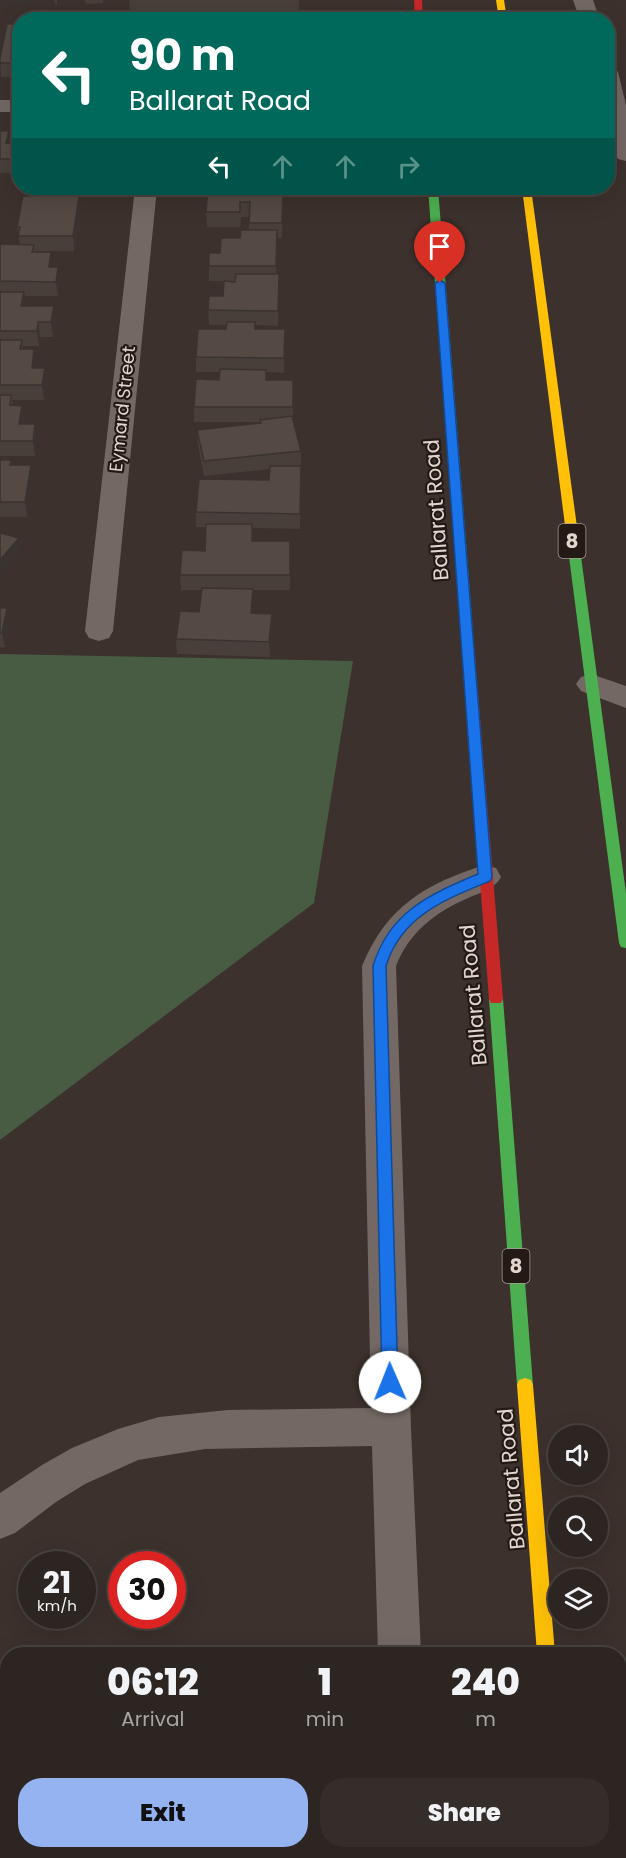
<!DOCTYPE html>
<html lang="en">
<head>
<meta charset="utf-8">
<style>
  body { margin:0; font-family:Poppins,sans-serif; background:#352d2a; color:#f1f3f6; height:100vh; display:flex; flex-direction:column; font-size:22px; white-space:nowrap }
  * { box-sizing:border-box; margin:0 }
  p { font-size:20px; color:#a7a5a5 }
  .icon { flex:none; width:33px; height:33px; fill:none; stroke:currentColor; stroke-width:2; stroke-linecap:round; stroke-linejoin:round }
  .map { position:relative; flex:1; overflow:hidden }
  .details { position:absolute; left:0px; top:1647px; width:627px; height:212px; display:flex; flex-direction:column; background:#2d2521; border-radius:24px 24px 0 0; box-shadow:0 6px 24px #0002,0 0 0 2px #48423f }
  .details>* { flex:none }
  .hud { position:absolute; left:12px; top:12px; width:603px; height:183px; border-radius:24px; box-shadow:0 6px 24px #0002,0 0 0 2px #48423f; background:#00695c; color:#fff; overflow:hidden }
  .controls { position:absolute; left:548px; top:1425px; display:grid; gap:12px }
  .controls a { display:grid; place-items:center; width:60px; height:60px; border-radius:50%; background:#2d2521; box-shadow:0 6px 24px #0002,0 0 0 2px #48423f; font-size:30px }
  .speed { position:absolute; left:18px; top:1551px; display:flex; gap:12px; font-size:30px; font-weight:700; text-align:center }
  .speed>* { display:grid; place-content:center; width:78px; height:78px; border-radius:50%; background:#2d2521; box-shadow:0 6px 24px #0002,0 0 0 2px #48423f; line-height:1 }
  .speed small { font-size:15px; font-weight:400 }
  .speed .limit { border:9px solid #d22; background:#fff; color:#111 }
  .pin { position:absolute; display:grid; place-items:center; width:51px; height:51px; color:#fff; margin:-62px -26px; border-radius:50% 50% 50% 0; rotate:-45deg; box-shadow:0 0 6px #0007 }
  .pin .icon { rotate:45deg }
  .me { position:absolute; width:66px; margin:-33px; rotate:359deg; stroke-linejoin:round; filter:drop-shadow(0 0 4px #0008) }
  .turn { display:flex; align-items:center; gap:21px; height:126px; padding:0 18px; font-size:27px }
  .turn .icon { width:78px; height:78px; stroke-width:2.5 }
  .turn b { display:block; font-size:42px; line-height:51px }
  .lanes { display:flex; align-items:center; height:57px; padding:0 18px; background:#0003; justify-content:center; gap:30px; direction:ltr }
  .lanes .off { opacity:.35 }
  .eta { display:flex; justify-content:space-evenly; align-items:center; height:102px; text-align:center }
  .eta b { font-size:36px; font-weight:800; line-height:42px }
  .primary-button { display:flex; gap:12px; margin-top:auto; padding:12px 18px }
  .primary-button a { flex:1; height:69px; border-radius:24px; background:#95b2f1; color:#111; font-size:24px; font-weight:800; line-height:69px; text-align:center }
  .primary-button a+a { background:#352d2a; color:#f1f3f6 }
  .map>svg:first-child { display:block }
  .green { fill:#485b43 }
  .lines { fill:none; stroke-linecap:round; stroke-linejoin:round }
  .street { fill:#736863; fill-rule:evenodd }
  .fast { fill:#4caf50; fill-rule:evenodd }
  .slow { fill:#ffc107; fill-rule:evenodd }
  .jam { fill:#c62828; fill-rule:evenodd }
  .wall { fill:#483f3a }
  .shaded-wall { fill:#3b332f }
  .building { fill:#544943; stroke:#3b332f; stroke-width:1.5 }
  .route { fill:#1a73e8; stroke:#114b97; stroke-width:1.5 }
  .labels { text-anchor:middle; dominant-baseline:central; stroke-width:4.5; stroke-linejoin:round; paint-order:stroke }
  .far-street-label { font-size:18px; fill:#e1d5ce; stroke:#231a15 }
  .shield { fill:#231a15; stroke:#a89d96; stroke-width:1.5 }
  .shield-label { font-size:20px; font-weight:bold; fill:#e1d5ce }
  .street-label { font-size:21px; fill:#e1d5ce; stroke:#231a15 }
</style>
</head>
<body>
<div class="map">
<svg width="626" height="1858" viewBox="0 0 626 1858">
  <rect width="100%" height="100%" fill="#3c312c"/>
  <path class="green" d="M0,654L353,661L314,903L0,1140Z"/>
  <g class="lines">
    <g class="street">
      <path d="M573,0H593L600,20H580Z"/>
      <path d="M608,66L615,68L618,72L626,105V161L618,159L615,154L608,119Z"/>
      <rect x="0" y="100" width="20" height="12"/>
      <path d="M135,188H157L113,631L109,638L99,641L89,638L85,631Z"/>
      <path d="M591,674L626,686V708L581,691L576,684L581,677Z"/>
      <path d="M485,865L496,868L501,877C494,890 479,893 466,899C434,913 409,933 396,966L411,1428L421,1654H378L372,1446L205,1449L138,1460L85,1484L56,1502L15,1533L0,1539V1493L42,1465L72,1448L118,1429L159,1417L228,1410L371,1408L362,966C387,906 425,884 485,865Z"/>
      <rect x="385" y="1851" width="46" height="7"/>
    </g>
    <g class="fast">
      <path d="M428,188H438L472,619L466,623L460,619Z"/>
      <path d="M574,545L580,549L626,893V948L621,947L619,943L568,549Z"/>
      <path d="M496,993L501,995L503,999L533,1385L531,1390L525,1392L519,1390L517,1385L489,999L491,995Z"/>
    </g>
    <g class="slow">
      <path d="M496,0H504L507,20H499Z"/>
      <path d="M522,188H531L580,549L574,553L568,549Z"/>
      <path d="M525,1378L531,1380L533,1385L555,1654H537L517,1385L519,1380Z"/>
    </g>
    <g class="jam">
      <path d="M414,0H422L423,20H415Z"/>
      <path d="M466,615L472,619L503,999L501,1003H491L489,999L460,619Z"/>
      <rect x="553" y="1851" width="18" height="7"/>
    </g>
  </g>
  <g class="wall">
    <path d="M53,0H113L103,3L87,4L84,0L57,6Z"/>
    <path d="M129,0H299V12H130Z"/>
    <path d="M20,24V77H1L0,58Z"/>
    <path d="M0,131L10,143L19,157L16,173H0Z"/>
    <path d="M208,188L284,201L282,238H277L276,274L279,289L278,326L255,325V329H285L284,373L266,372V380H293V421L301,451L300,529L253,528V541H290V590H253V613L272,628L270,657L177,654L176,639L199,612L201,590H181L180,575L205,551L206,527H196V512L269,480L270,469L204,476L198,445L197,430L260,423V422H194V407L219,380V372H196V357L226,329V325H209L208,310L235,282V281H209V266L220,253L249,230V217H241L240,227H207L206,212Z"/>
    <path d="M79,196L81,210L74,251H34L35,252L53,267L60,282L58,296H24L26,306H54L56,321L53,337H40L39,346H23V349L36,364V368H45L47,383L44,400H12L13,405L22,406L24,421V424L37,439L35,456H0V244L20,245L17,227Z"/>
    <path d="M0,460H11L12,465L33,480L27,517H0Z"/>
    <path d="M0,608H7L10,623L5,648L0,647Z"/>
  </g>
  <g class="shaded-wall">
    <path d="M0,0H53L0,10Z"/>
    <path d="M57,0H84L57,6Z"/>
    <path d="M103,0H113L103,3Z"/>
    <path d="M9,131L11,146L6,143Z"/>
    <path d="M17,143L19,157L16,173L14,159Z"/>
    <path d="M283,188L284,201L282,238V223Z"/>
    <path d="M79,196L81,210L74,251L73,236Z"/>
    <path d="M51,252L53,267H49Z"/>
    <path d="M58,267L60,282L58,296L56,282Z"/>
    <path d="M24,292L26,307L21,306Z"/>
    <path d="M54,306L56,321L53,337L51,322Z"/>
    <path d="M38,322L40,337L39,346L37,331Z"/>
    <path d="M34,349L36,364L34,383L32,368Z"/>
    <path d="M45,368L47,383L44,400L42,385Z"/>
    <path d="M22,406L24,421L21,439L19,424Z"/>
    <path d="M35,424L37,439L35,456L33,441Z"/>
    <path d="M31,465L33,480L27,517L25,502Z"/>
    <path d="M19,538L21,553L0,578V560Z"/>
    <path d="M253,589L254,604L252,628L251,613Z"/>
    <path d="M7,608L10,623L5,648L2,633Z"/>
    <path d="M272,614V628L270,657L269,642Z"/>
  </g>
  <g class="building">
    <path d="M7,24H20V63H0V58Z"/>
    <path d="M0,131H9L6,143H17L14,159H0Z"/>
    <path d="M208,188H283L282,223H249L250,202H240V212H206Z"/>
    <path d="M23,196H79L73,236H18L20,227H17Z"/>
    <path d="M241,230H277L276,266H209V253H220L221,238H240Z"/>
    <path d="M0,244L34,245L32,252H51L49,267H58L56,282L0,281Z"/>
    <path d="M236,274H279L278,311L208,310L209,296H223L224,281L235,282Z"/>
    <path d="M0,292H24L21,306H54L51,322H38L37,331H0Z"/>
    <path d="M227,322H255V329H285L284,358L196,357L198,329H226Z"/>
    <path d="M0,340H22L20,349H34L32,368H45L42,385H0Z"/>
    <path d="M220,369L266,370V380H293V407H194L196,379L219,380Z"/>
    <path d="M0,395H11L10,405L22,406L19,424H35L33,441H0Z"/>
    <path d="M292,416L301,451L204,461L197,430L261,423L260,420Z"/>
    <path d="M0,460H11L10,465H31L25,502H0Z"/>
    <path d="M270,466H301L300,514L196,512L199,479L269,480Z"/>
    <path d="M206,524H252V541H290V575H180L182,550L205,551Z"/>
    <path d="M0,533L19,538L0,560Z"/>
    <path d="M202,588L253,589L251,613L272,614L269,642L176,639L180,611L199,612Z"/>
    <path d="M0,608H7L2,633H0Z"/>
  </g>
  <path class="route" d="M440,280L445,283L492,877L490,881C446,899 401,916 386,966L398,1382L396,1387L390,1390L384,1387L382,1382L373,966C389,912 430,894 478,874L435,283Z"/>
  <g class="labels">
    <g class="far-street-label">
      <text transform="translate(122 409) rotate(-84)">Eymard Street</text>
    </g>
    <g class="shield">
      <rect x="558.5" y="524" width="27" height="34" rx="4.5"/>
      <rect x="502.5" y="1249" width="27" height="34" rx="4.5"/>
    </g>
    <g class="shield-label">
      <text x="572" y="541">8</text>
      <text x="516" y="1266">8</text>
    </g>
    <g class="street-label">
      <text transform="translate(436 510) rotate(-94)">Ballarat Road</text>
      <text transform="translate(473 995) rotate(-95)">Ballarat Road</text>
      <text transform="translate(511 1479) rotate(-95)">Ballarat Road</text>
    </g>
  </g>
</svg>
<div class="controls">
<a><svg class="icon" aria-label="sound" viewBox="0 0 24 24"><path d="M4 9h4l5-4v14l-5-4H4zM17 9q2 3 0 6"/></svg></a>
<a><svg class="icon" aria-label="search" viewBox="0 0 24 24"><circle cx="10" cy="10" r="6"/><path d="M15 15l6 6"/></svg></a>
<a><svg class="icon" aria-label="layers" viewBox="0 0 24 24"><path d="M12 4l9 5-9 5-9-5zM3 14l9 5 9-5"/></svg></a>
</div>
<div class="speed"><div>21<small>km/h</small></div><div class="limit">30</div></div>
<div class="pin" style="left:440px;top:283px;background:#d93025"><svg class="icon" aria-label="arrive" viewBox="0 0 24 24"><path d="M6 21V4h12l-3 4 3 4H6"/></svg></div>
<svg class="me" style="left:390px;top:1382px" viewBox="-20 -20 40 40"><circle r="19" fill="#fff"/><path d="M0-13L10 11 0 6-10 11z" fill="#1a73e8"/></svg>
<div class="hud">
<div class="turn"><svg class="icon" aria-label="left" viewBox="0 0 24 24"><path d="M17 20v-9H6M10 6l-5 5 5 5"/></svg><div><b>90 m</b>Ballarat Road</div></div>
<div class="lanes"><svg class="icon" aria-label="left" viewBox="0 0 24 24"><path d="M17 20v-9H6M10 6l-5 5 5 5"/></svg><svg class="icon off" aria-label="ahead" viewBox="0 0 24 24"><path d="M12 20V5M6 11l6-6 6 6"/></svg><svg class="icon off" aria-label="ahead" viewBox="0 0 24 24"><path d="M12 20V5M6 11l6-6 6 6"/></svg><svg class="icon off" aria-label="right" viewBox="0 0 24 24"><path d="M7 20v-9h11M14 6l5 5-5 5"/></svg></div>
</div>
<section class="details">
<div class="eta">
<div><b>06:12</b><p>Arrival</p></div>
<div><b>1</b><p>min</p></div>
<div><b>240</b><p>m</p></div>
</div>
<div class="primary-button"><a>Exit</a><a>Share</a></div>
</section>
</div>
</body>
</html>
